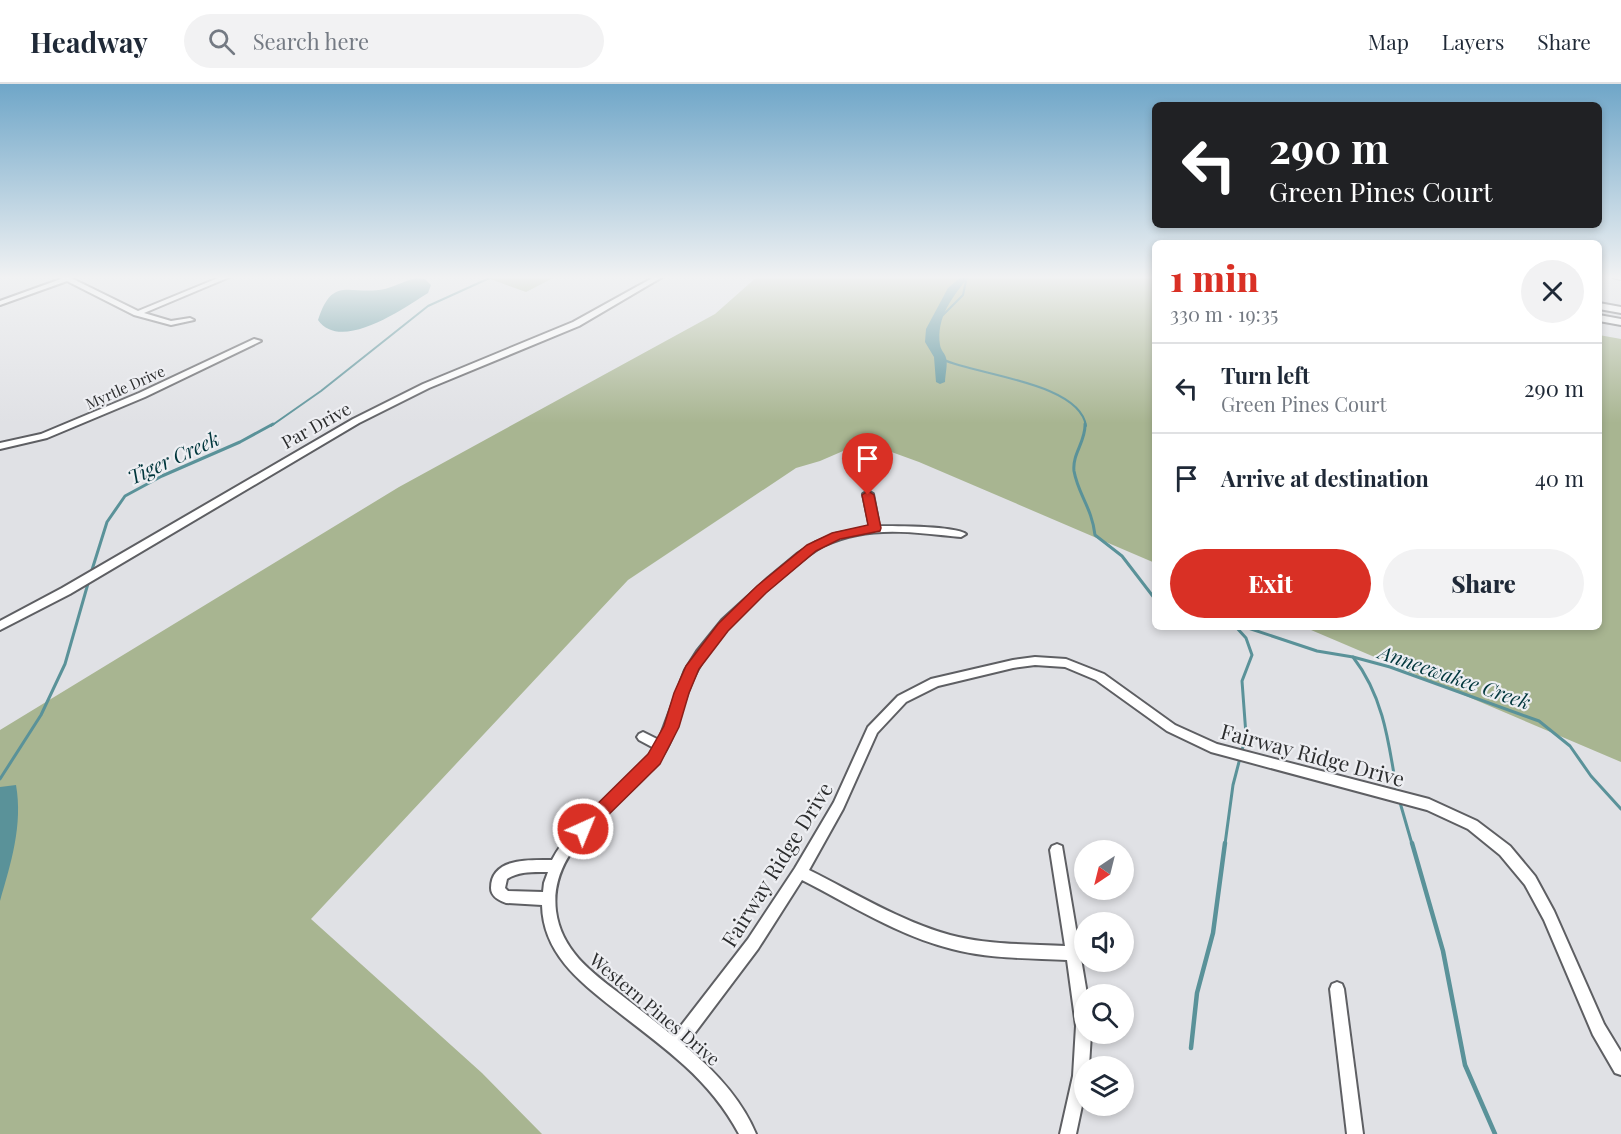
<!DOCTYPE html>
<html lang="en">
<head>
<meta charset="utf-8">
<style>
  body { margin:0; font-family:"Playfair Display",serif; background:#f2f2f3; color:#1f2937; height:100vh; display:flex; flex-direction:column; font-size:22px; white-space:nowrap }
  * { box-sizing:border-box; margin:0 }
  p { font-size:20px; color:#747a83 }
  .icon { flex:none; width:33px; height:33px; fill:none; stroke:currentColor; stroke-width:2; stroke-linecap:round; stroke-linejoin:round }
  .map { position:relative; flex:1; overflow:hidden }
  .drawer { position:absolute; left:1152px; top:156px; width:450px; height:390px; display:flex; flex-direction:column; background:#fff; border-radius:9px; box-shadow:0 3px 9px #0003 }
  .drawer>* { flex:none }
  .banner { position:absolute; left:1152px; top:18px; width:450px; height:126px; border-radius:9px; box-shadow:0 3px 9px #0003; background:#202124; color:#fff; overflow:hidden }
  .needle { width:39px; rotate:215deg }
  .tools { position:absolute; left:1074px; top:756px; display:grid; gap:12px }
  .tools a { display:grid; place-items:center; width:60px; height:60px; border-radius:50%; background:#fff; box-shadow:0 3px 9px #0003; font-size:30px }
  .pin { position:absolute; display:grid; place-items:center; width:51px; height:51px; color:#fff; margin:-62px -26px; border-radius:50% 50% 50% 0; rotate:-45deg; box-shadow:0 0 6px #0007 }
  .pin .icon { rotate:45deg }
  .me { position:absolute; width:66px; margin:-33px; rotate:44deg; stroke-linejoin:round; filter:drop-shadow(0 0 4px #0008) }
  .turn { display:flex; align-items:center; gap:21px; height:126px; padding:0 18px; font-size:27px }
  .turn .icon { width:78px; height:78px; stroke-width:2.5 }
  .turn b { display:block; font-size:42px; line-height:51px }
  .round { display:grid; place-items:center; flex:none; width:63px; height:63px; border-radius:32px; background:#f2f2f3 }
  .overview { display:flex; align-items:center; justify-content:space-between; height:102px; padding:0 18px }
  h1 { font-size:36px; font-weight:800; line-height:45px; color:#d93025 }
  .action { display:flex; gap:12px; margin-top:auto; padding:12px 18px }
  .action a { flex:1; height:69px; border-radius:36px; background:#d93025; color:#fff; font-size:24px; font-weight:800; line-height:69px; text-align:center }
  .action a+a { background:#f2f2f3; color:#1f2937 }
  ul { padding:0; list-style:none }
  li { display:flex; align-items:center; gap:18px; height:90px; padding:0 18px; border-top:2px solid #e0e1e3 }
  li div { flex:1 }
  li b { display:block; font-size:22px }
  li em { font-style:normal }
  header { display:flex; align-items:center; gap:36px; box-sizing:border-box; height:84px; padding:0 30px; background:#fff; border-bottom:2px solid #e0e1e3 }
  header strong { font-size:28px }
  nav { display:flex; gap:33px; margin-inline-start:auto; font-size:21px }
  .search { width:420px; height:54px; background:#f2f2f3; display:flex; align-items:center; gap:15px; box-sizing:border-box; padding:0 21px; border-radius:33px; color:#747a83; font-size:22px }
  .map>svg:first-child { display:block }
  .green { fill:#a8b591 }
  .water { fill:#5a9299 }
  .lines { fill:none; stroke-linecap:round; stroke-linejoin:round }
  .stream-far2 { stroke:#5a9299; stroke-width:2 }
  .stream-far1 { stroke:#5a9299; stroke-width:3 }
  .stream { stroke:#5a9299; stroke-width:4.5 }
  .minor-casing { stroke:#5e5f63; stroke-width:4 }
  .major-casing { stroke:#5e5f63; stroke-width:2 }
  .highway-casing { stroke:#5e5f63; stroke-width:4 }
  .minor { fill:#fff; fill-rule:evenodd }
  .major { fill:#fff; fill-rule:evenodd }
  .highway { fill:#fff; fill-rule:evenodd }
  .route { fill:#d93025; stroke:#8d1f18; stroke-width:1.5 }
  .labels { text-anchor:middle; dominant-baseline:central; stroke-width:4.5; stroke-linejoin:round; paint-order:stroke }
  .far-street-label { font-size:15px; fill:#2c2d2e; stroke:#edeef2 }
  .street-label { font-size:18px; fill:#2c2d2e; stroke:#edeef2 }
  .water-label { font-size:20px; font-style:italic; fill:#00363c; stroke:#edeef2 }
  .near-street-label { font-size:21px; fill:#2c2d2e; stroke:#edeef2 }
</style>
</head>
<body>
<header>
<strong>Headway</strong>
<div class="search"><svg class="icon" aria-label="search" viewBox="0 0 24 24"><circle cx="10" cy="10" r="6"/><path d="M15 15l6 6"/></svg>Search here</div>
<nav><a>Map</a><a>Layers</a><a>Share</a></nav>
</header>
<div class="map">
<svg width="1621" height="1050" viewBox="0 0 1621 1050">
  <rect width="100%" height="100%" fill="#e0e1e5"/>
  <g class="green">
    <path d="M482,192H557L526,208Z"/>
    <path d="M758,192H1155V479L919,378L864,358L820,377L796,384L628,496L311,835L482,989L542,1050H0V646L399,403L715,230Z"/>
    <path d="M1599,251L1621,255V678L1304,543H1599Z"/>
  </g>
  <g class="water">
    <path d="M962,192H969C953,213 936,232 940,261C941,267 945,269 946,274C948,280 945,291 945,298L940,300L936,298L934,273L925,258L926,245L948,204Z"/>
    <path d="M416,194L425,195L431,201L428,209C404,224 341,269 318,236C333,190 349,212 385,205C395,202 405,197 416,194Z"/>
    <path d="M16,701C23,741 11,779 0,817V703Z"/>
  </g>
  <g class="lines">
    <g class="stream-far2">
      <path d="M942,232L963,211L967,192"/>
      <path d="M944,276C978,291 1080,299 1086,342"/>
      <path d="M271,342L321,307L428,222L494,192"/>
    </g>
    <g class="stream-far1">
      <path d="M1085,340C1086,357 1072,370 1074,387C1078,410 1092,424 1095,451L1122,472L1155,515"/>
      <path d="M91,489L107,438L125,412L162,392L240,358L273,340"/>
      <path d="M1245,543L1317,567L1353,573L1390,583L1539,637L1570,662L1591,692L1621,725"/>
      <path d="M1353,573C1384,613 1389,660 1397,709"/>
      <path d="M0,695L41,631L65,580L89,496"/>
      <path d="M1399,715L1412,760"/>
      <path d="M1225,760L1233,701L1246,651L1242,597L1252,571L1246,554L1236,543"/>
    </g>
    <g class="stream">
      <path d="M1412,759L1443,867L1465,981L1495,1050"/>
      <path d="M1191,964L1197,909L1213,849L1225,759"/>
    </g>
    <g class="minor-casing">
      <g id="minor">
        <path d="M58,192H67L138,227L223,192H232L144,229L171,237L190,234L194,236L171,241L134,231L67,197L0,221V217L61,195Z"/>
        <path d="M656,192H664L579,242L429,304L359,339L70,510L0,546V537L62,504L353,335L423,300L573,238Z"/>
        <path d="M254,255L261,257L145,313L47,354L0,365V359L41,350L139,309Z"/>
        <path d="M868,407L873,410L879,442C896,442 955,442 966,450L961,453C927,450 891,444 857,451C846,453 834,457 823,462C808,470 796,482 783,492C751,519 718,547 698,585C681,615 679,652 657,679C622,724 548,760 556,827C561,866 591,888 620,910C638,924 656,938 673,952L748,855L795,784L834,718L868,643L898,612L931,595L1013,576L1035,573L1066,575L1104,590L1175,641L1217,660L1429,715L1477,737L1510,762L1535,792L1554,827L1604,940L1621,968V991L1615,989L1593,951L1544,836L1525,801L1500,771L1468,745L1427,726L1211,668L1167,647L1096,596L1065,583L1035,581L1013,584L938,602L906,618L877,649L843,725L809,786C855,809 900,837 950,851C987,861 1027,860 1065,862L1050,766L1052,762L1057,760L1062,762L1087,910H1084V950H1091L1089,982H1084V1012L1076,1050H1060L1073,992L1076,942L1067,876C1029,874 990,875 952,865C899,852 851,821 802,796L758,865L685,962C714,986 741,1014 756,1050H739C725,1024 707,1002 685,982C662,961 637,943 613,924C579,897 543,869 542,821L506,819C498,816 491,812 491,804C491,773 531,776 552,776C576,730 627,708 654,664L639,656L637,653L639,650L643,648L659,656L685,586L697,567L722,536L768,494L797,470L816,458L835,450L870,443L863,410ZM548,788L544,799L543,808L508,807L505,804L507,795C519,787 534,788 548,788Z"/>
        <path d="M1337,898L1342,900L1344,905L1363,1050H1347L1330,905L1332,900Z"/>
      </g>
    </g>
    <g class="major-casing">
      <path id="major" d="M1612,192H1621V196L1613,194Z"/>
    </g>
    <g class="highway-casing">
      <g id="highway">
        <path d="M1599,219L1621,223V229L1599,225Z"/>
        <path d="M1599,231L1621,235V241L1599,237Z"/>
      </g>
    </g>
    <use href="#minor" class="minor"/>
    <use href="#major" class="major"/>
    <use href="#highway" class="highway"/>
  </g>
  <linearGradient id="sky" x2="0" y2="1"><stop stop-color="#6fa6c8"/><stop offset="0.57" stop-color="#f1f2f3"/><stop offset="1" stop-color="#f1f2f3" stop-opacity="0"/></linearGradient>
  <rect width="1621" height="339" fill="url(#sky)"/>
  <path class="route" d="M868,407L874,411L881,444L880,447L840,455L816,467L766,509L728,547L699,585L689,609L679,643L660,680L589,750L583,753L577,750L574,745L577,740L648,670L664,642L674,609L686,582L718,540L757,502L807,461L832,449L868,441L862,411Z"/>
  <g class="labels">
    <g class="far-street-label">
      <text transform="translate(125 303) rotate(-24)">Myrtle Drive</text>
    </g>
    <g class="street-label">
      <text transform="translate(316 341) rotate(-29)">Par Drive</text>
      <text transform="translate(655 925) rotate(40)">Western Pines Drive</text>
    </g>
    <g class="water-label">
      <text transform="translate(173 373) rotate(-25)">Tiger Creek</text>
      <text transform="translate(1455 592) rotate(19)">Anneewakee Creek</text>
    </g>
    <g class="near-street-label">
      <text transform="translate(1313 670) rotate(15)">Fairway Ridge Drive</text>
      <text transform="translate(776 780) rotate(-58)">Fairway Ridge Drive</text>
    </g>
  </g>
</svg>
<div class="tools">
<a><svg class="needle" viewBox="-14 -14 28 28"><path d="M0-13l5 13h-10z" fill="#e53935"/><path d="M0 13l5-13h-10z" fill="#747a83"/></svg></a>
<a><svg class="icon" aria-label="sound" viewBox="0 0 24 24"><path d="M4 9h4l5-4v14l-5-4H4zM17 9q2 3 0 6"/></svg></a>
<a><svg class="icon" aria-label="search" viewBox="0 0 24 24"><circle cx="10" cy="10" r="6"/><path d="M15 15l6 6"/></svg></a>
<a><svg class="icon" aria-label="layers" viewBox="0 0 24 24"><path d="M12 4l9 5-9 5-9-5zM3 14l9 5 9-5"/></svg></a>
</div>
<div class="pin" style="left:868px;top:411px;background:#d93025"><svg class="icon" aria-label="arrive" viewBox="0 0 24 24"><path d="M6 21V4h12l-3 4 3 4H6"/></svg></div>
<svg class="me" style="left:583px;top:745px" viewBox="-20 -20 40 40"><circle r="17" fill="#d93025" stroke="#fff" stroke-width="3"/><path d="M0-11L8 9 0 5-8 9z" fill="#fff"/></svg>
<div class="banner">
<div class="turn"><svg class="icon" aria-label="left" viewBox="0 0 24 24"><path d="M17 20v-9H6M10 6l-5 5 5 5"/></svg><div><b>290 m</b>Green Pines Court</div></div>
</div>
<section class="drawer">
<div class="overview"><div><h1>1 min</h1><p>330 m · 19:35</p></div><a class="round"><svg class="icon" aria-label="close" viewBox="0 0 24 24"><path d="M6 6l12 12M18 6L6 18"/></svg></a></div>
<ul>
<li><svg class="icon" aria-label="left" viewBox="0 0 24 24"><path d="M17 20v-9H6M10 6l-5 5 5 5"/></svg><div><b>Turn left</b><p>Green Pines Court</p></div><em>290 m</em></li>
<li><svg class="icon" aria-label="arrive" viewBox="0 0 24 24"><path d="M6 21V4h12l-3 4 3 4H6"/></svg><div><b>Arrive at destination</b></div><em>40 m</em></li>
</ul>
<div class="action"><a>Exit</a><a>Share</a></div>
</section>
</div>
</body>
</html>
